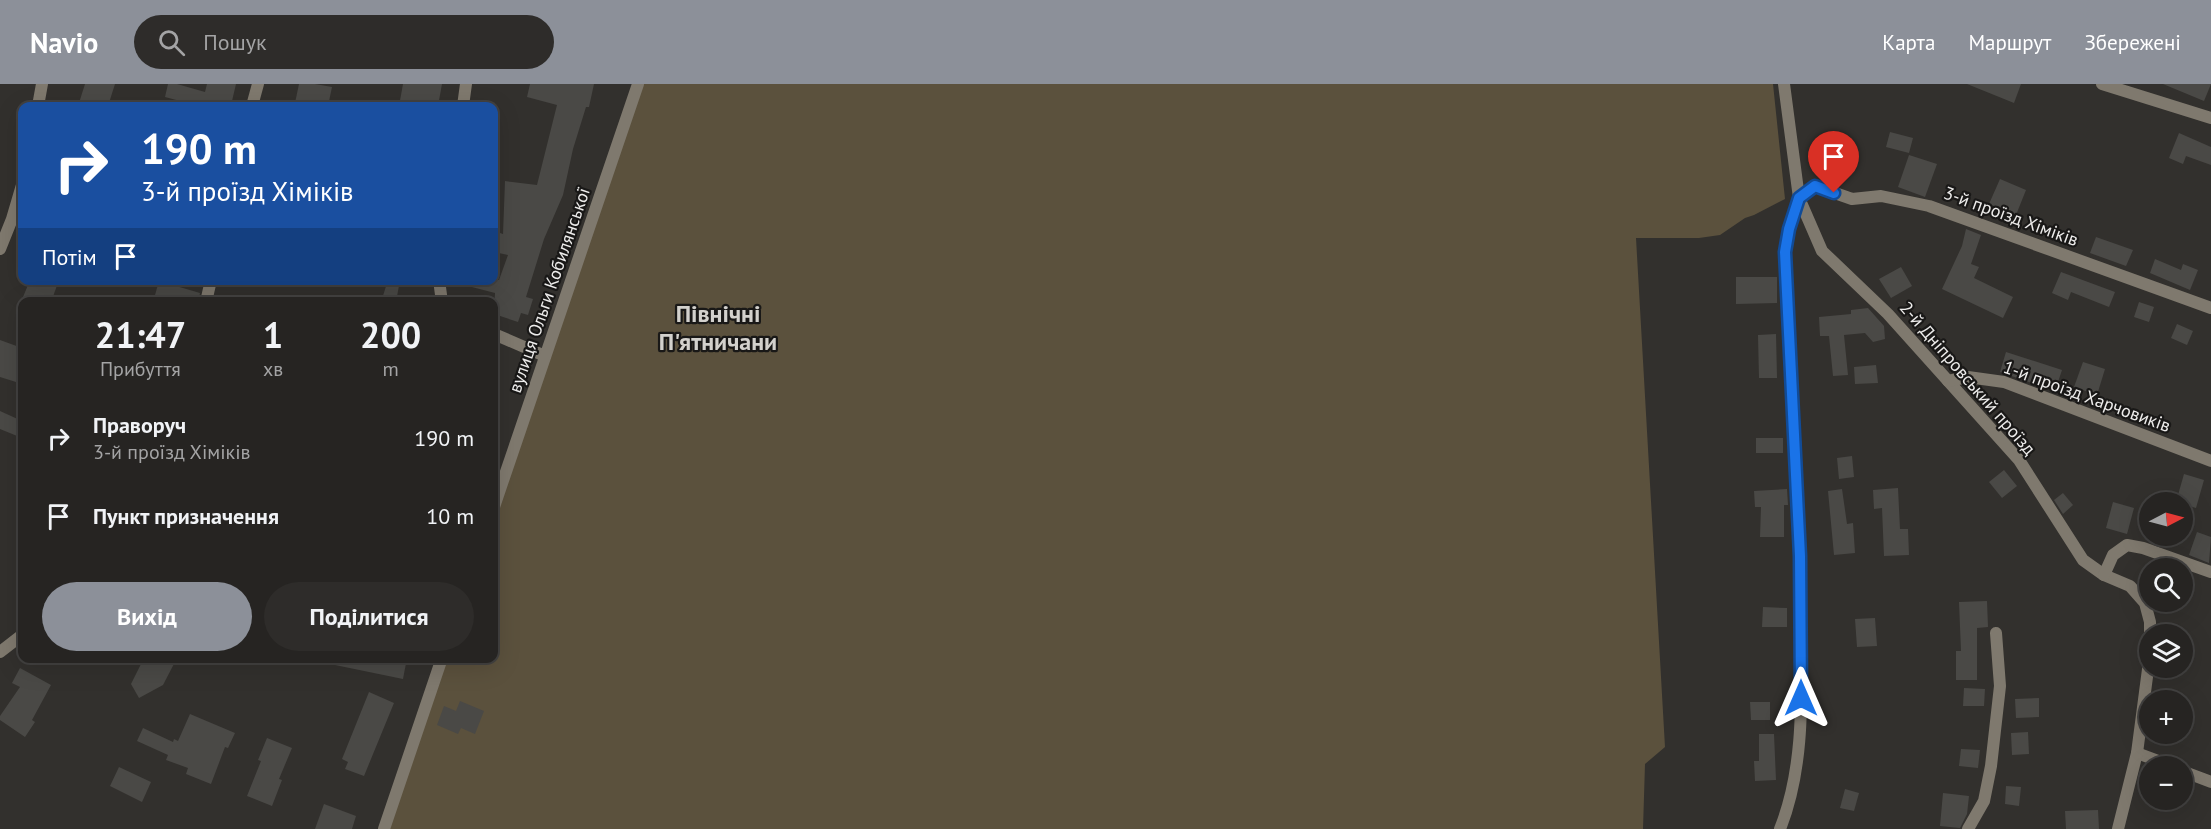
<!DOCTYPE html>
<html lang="uk">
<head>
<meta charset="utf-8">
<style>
  body { margin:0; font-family:"PT Sans",sans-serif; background:#2e2c2a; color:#f1f3f6; height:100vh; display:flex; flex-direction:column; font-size:22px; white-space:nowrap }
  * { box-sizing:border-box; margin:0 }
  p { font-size:20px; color:#a4a4a5 }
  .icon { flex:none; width:33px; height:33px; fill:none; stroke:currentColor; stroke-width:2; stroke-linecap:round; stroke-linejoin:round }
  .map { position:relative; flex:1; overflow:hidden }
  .drawer { position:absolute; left:18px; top:213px; width:480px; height:366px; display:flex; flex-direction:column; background:#262422; border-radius:12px; box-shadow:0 6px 24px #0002,0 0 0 2px #424140 }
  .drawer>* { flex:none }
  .top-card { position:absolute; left:18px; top:18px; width:480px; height:183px; border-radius:12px; box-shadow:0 6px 24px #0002,0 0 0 2px #424140; background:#1a4fa0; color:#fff; overflow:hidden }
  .needle { width:39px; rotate:84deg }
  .controls { position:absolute; left:2139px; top:408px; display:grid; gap:12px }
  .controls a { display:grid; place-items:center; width:54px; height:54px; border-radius:50%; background:#262422; box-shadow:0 6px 24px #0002,0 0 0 2px #424140; font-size:30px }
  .pin { position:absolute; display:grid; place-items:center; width:51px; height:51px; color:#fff; margin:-62px -26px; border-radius:50% 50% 50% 0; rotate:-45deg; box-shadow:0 0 6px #0007 }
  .pin .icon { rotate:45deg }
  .me { position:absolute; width:66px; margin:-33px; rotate:0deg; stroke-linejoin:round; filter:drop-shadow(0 0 4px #0008) }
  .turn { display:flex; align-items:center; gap:21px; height:126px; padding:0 24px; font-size:27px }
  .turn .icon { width:78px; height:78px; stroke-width:2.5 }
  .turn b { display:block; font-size:42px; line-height:51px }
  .then { display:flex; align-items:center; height:57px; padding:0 24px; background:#0003; gap:12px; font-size:22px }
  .eta { display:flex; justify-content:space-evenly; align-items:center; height:102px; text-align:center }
  .eta b { font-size:36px; font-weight:800; line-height:42px }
  .button { display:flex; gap:12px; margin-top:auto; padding:12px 24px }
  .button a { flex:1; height:69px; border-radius:36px; background:#8c9099; color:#fff; font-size:24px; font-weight:800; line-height:69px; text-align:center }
  .button a+a { background:#2e2c2a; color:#f1f3f6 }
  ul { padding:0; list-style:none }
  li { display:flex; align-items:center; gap:18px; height:78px; padding:0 24px }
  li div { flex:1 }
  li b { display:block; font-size:22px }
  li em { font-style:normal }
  header { display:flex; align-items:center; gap:36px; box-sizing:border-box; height:84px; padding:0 30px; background:#8c9099; color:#fff }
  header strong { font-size:28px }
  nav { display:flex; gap:33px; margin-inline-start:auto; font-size:21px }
  .search { width:420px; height:54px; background:#2e2c2a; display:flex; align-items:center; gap:15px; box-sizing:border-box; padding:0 21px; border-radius:33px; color:#a4a4a5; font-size:22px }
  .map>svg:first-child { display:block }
  .green { fill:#5b513d }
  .building { fill:#4a4946 }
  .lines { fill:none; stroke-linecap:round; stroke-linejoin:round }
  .street { stroke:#7f796e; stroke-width:12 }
  .route-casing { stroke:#114b97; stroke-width:15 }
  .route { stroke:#1a73e8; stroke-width:10 }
  .labels { text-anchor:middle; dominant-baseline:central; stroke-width:4.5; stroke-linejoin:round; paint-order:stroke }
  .street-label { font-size:18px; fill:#edeceb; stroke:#191817 }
  .district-label { font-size:24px; font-weight:bold; fill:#d3d1cd; stroke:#191817 }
</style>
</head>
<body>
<header>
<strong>Navio</strong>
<div class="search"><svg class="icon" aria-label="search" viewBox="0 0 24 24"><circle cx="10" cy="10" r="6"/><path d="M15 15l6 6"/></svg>Пошук</div>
<nav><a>Карта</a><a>Маршрут</a><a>Збережені</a></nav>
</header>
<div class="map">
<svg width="2211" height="745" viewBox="0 0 2211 745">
  <rect width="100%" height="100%" fill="#32302d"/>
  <path class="green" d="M638,0H1773L1785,115L1754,131L1745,134L1720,151L1699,154H1636L1665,663L1645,680L1643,745H384L442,575L494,574V423Z"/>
  <g class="building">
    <path d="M85,0H115L108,22H78Z"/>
    <path d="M168,0H177L205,8L207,0H236L232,17L240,19L239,22H199L165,13Z"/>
    <path d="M299,0H315L332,3L328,22H313L295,19Z"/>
    <path d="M403,0H442L438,22H399Z"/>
    <path d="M530,0H594L589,23H586L573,65L563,111L544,155L526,213L533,215L528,231L521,229L518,238L494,230L495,209L468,202V196H499L508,171L494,168V147L503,150L505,97L537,101L557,21L527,13Z"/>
    <path d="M1967,0H2021L2014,19Z"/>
    <path d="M2163,0H2211L2204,17Z"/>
    <path d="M1890,48L1913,54L1909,69L1886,63Z"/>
    <path d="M2179,49L2211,63V81L2186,72L2183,80L2169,74Z"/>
    <path d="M1909,71L1937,80L1925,113L1898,103Z"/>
    <path d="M2000,95L2026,106L2016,131L1989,120Z"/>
    <path d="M1966,145L1981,151L1971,180L1979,183L1974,194L2013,213L2003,234L1942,205L1962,162Z"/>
    <path d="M2096,153L2133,166L2126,182L2090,169Z"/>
    <path d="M2155,175L2181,186L2183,180L2198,186L2190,206L2150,189Z"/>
    <path d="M1901,183L1912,202L1891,214L1879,195Z"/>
    <path d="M2061,188L2115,208L2109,223L2071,208L2068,216L2052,209Z"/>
    <path d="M1736,193H1777V219L1736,220Z"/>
    <path d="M30,196H59L51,218H21Z"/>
    <path d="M388,196H400L396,218H381Z"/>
    <path d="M159,197L200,209L198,218H153Z"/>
    <path d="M2139,218L2154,223L2149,238L2134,233Z"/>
    <path d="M1868,224L1884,242L1885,255L1873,258L1865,249L1844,251L1848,291L1833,292L1829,252H1820L1819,233L1851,230V226Z"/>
    <path d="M2177,240L2193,247L2187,261L2171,254Z"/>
    <path d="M1776,250L1777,294H1759L1758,251Z"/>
    <path d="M0,256L22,264V279L16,298L0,293Z"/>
    <path d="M2006,268L2062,286L2055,307L2000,288Z"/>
    <path d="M2083,278L2105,285L2097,311L2074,303Z"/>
    <path d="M1876,281L1878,299L1855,300L1854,283Z"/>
    <path d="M0,327L22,337V354L0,345Z"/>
    <rect x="1756" y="354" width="27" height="15"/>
    <path d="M1852,372L1854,393L1839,395L1837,374Z"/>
    <path d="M2004,386L2017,402L2002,414L1989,398Z"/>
    <path d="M2184,390L2204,396L2196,424L2176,418Z"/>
    <path d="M1898,404L1900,445H1908L1909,471L1884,472L1882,424L1874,425L1873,406Z"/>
    <path d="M1787,405L1788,421H1784V453H1760L1761,423H1755L1754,407Z"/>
    <path d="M1842,405L1847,440L1853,439L1855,469L1834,471L1828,407Z"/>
    <path d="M2063,409L2073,421L2063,430L2054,416Z"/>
    <path d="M2113,418L2134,424L2127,450L2106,444Z"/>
    <path d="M2197,448L2211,453L2209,479L2189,471Z"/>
    <path d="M1987,517L1988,543L1977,544V596H1956V567H1961L1959,518Z"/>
    <path d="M1763,523L1787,524V543H1762Z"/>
    <path d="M1875,534L1877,562L1857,563L1855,535Z"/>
    <path d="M144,574H177L163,601L139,614L131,600Z"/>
    <path d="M336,574H407L403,595L335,581Z"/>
    <path d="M20,584L51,601L32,636L35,638L25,653L0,636V632L20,603L12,599Z"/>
    <path d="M1964,604L1985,605L1984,622H1963Z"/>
    <path d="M369,608L394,619L364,692L345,685L348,678L342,675Z"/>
    <path d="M2039,614V633L2016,634L2015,615Z"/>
    <path d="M460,617L484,627L475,650L461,644L458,650L437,641L444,622L456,627Z"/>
    <path d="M1750,618H1770V636H1751Z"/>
    <path d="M190,630L235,649L228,664L225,663L211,700L186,690L188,684L166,676L168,671L137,657L143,644L173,658L174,655L178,657Z"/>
    <path d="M2028,648L2029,670L2012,671L2011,649Z"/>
    <path d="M1759,650H1774L1776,696L1755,697L1754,677H1759Z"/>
    <path d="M267,654L292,664L279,695L282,696L272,722L247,712L261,677L258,676Z"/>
    <path d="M1961,665L1980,666L1978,684L1959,682Z"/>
    <path d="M119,683L151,698L142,718L110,702Z"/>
    <path d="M2006,702L2021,703L2019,722L2005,720Z"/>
    <path d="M1845,705L1859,709L1854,727L1840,724Z"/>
    <path d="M1943,709L1969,712L1967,730L1960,744L1940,742Z"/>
    <path d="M324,720L356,732L352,745H315Z"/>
    <path d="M2098,726L2099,745H2066L2065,727Z"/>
  </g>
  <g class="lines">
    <g class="street">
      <path d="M2102,0L2211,34"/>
      <path d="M38,22L42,0"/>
      <path d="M252,22L258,0"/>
      <path d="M463,22L466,0"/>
      <path d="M1799,114L1822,167L1888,230L2019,376L2083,476L2104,491L2130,502L2145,519L2150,538V550"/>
      <path d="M1799,114L1815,102L1852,115L1881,112L1929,122L2211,224"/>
      <path d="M0,165L12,135L22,101"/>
      <path d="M439,196L442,218"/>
      <path d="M206,218L211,196"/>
      <path d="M494,250L545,272"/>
      <path d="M1948,297L1968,293L2004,298L2211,377"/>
      <path d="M494,423L638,0"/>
      <path d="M2104,491L2113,471L2127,461L2143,464L2211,488"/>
      <path d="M0,568L22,551"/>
      <path d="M2137,669L2172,682"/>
      <path d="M2182,687L2211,698"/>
      <path d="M384,745L442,574"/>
      <path d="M1780,745C1806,680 1801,606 1801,538C1800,414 1791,291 1785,168L1789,145L1799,114L1784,0"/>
      <path d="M1968,745L1984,717L1991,682L2000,602L1996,549"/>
      <path d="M2118,745L2137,669L2150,570"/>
    </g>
  </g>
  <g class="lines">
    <g class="route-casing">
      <path id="route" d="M1801,614L1800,472L1785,168L1789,145L1799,114L1815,102L1834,109"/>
    </g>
    <use href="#route" class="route"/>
  </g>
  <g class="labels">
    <g class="street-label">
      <text transform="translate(2011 132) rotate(20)">3-й проїзд Хіміків</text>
      <text transform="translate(549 206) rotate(-71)">вулиця Ольги Кобилянської</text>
      <text transform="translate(1968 294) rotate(49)">2-й Дніпровський проїзд</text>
      <text transform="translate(2087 312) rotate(20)">1-й проїзд Харчовиків</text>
    </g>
    <g class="district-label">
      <text x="718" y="229">Північні<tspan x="718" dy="28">П'ятничани</tspan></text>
    </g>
  </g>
</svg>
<div class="controls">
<a><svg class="needle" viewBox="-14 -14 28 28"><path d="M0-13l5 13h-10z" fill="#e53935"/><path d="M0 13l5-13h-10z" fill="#a4a4a5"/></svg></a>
<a><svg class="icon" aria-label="search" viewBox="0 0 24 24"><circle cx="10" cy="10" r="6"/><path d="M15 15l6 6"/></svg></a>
<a><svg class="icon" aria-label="layers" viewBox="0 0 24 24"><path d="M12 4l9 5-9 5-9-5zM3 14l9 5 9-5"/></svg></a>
<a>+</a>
<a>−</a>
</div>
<div class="pin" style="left:1834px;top:109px;background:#d93025"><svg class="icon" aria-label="arrive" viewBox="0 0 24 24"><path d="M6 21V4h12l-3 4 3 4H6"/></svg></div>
<svg class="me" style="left:1801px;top:614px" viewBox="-20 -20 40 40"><path d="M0-17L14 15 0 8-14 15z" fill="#1a73e8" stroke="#fff" stroke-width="4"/></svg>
<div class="top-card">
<div class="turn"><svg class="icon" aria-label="right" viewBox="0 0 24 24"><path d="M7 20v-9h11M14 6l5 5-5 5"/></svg><div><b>190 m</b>3-й проїзд Хіміків</div></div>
<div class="then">Потім<svg class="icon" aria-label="arrive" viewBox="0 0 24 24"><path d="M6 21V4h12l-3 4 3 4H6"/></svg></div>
</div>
<section class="drawer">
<div class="eta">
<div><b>21:47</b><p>Прибуття</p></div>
<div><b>1</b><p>хв</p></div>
<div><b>200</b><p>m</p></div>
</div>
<ul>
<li><svg class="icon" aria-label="right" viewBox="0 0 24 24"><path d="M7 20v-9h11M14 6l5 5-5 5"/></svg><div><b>Праворуч</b><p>3-й проїзд Хіміків</p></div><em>190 m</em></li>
<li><svg class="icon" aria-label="arrive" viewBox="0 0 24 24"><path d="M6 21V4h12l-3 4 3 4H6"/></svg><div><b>Пункт призначення</b></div><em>10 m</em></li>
</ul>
<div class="button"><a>Вихід</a><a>Поділитися</a></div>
</section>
</div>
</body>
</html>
